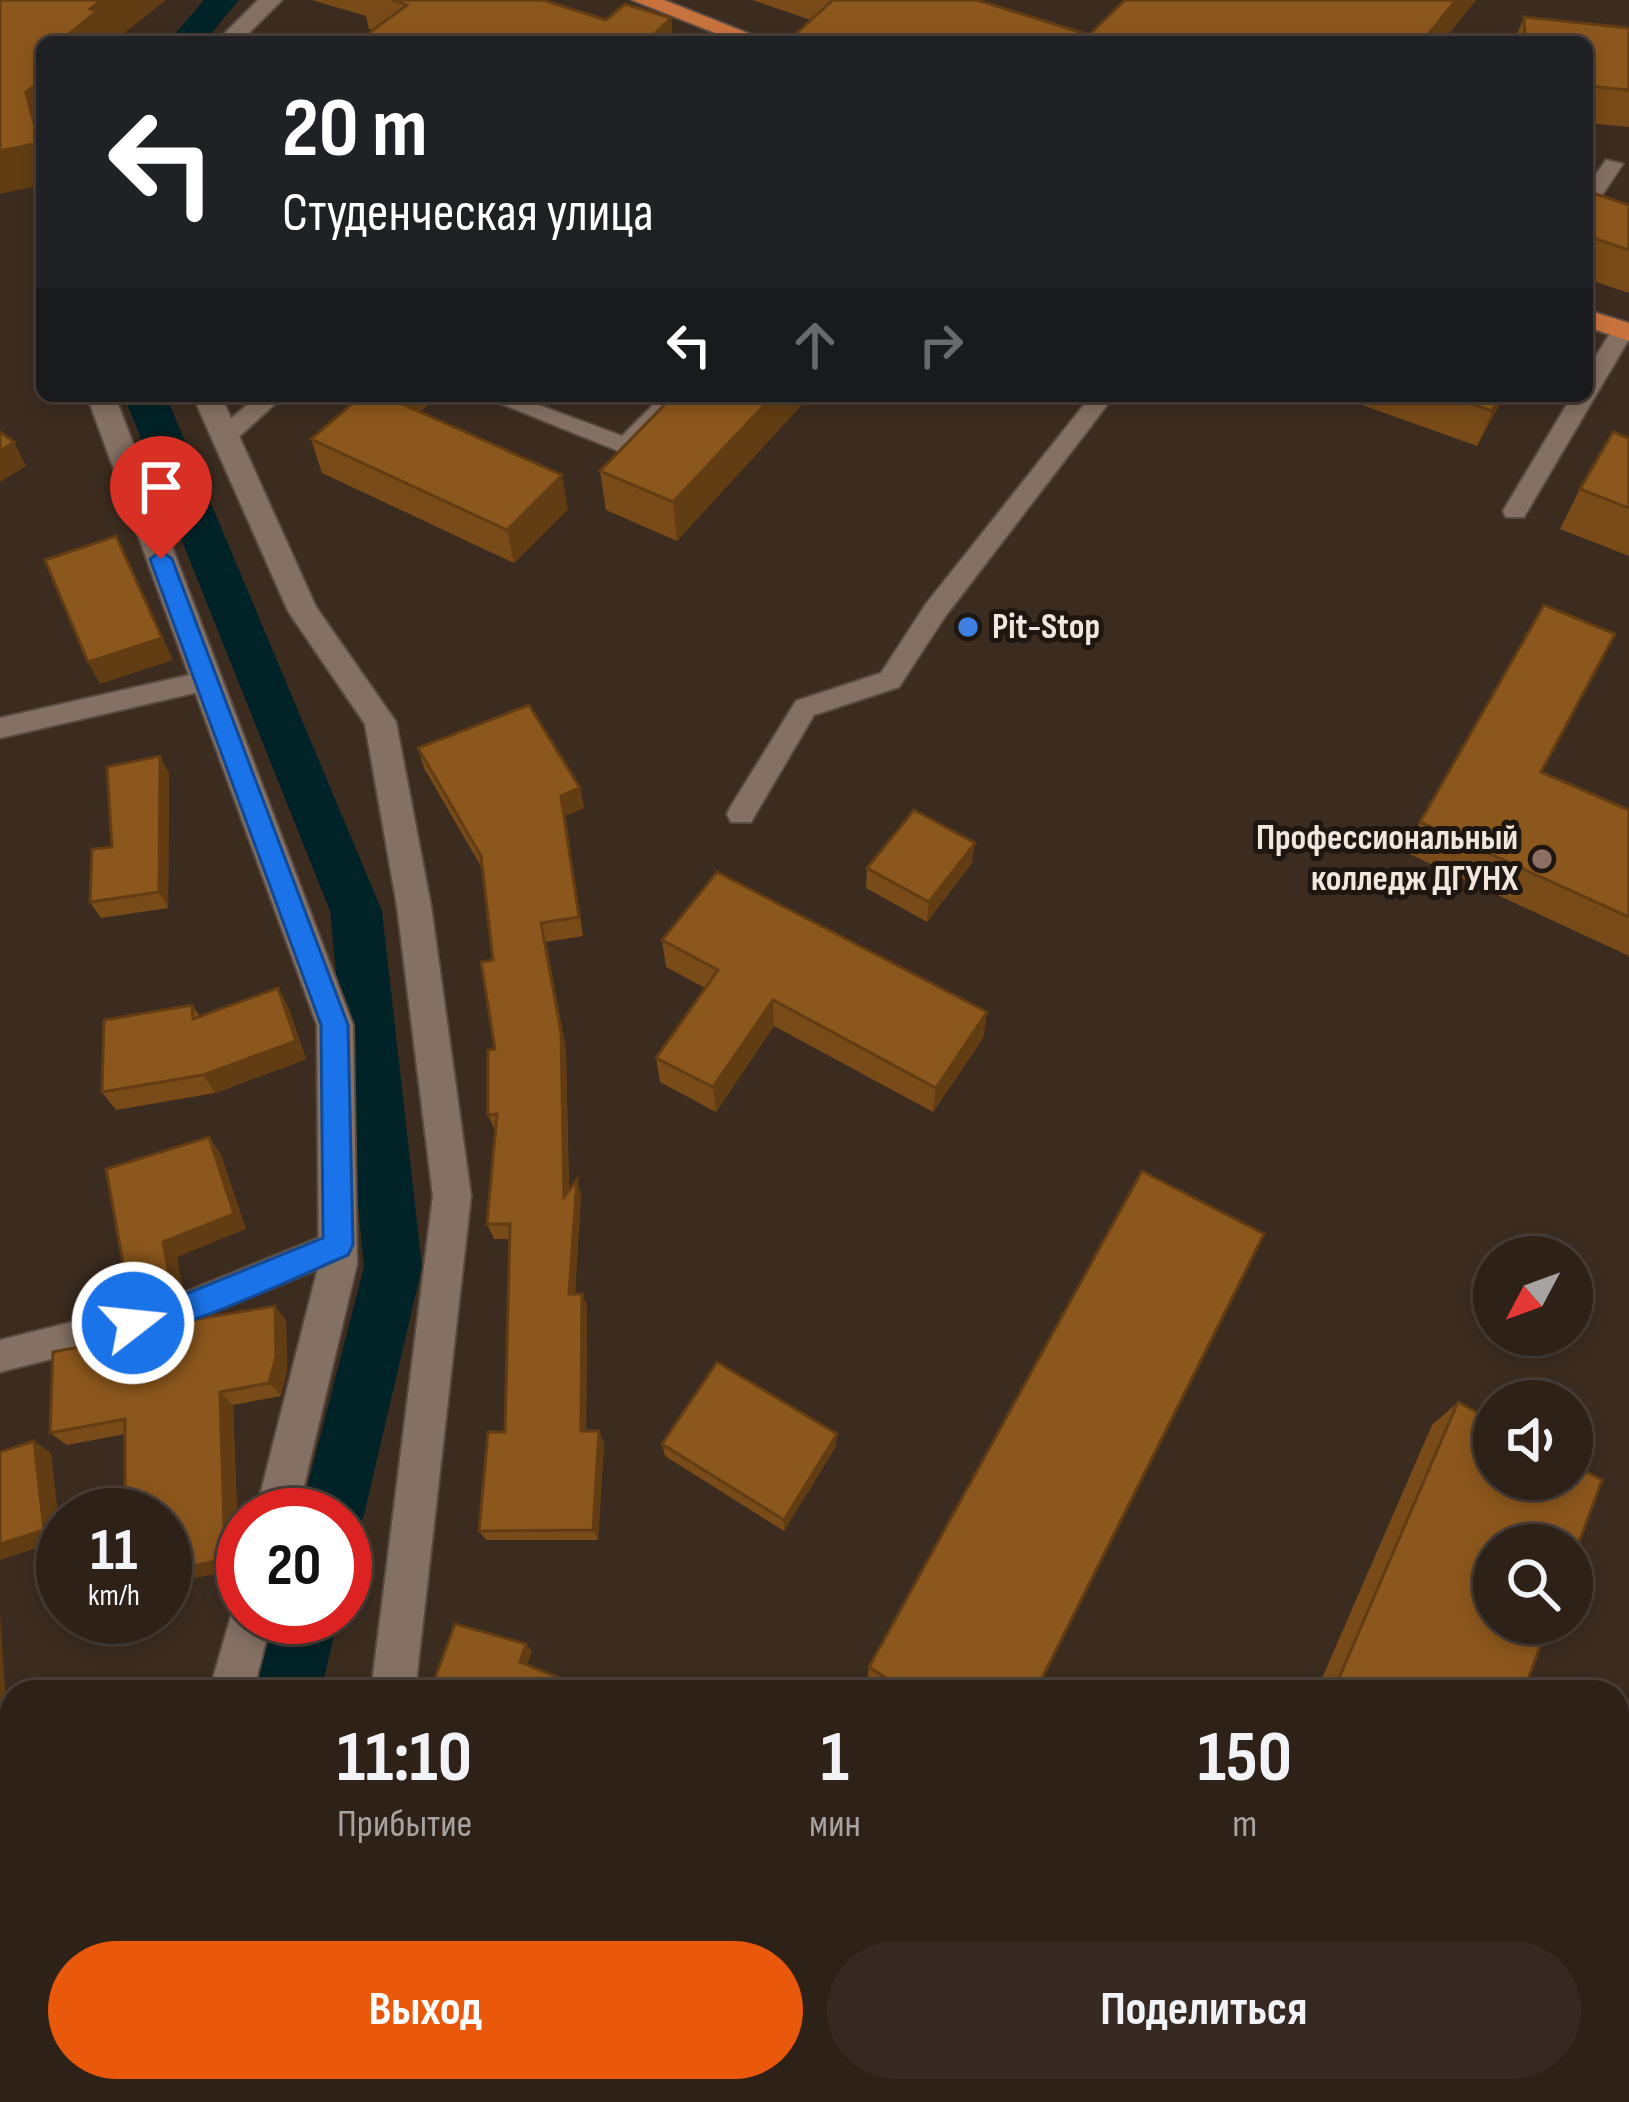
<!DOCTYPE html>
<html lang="ru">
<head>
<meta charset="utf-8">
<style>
  body { margin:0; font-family:"Sofia Sans Condensed",sans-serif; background:#352921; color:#f1f3f6; height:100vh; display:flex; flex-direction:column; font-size:45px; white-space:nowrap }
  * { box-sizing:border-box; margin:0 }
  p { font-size:39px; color:#a7a3a2 }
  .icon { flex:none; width:66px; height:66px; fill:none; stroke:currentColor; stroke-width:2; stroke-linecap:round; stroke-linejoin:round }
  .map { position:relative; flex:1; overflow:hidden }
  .drawer { position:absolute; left:0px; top:1680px; width:1629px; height:423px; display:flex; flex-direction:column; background:#2d2118; border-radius:36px 36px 0 0; box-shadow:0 6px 18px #0003,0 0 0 3px #483e37 }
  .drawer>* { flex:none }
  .top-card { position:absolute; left:36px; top:36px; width:1557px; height:366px; border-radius:18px; box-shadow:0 6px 18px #0003,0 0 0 3px #483e37; background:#202124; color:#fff; overflow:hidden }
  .needle { width:78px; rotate:229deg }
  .tools { position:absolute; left:1473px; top:1236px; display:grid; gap:24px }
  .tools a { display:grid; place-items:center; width:120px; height:120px; border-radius:50%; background:#2d2118; box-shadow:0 6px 18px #0003,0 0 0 3px #483e37; font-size:60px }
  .speed { position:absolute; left:36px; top:1488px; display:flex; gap:24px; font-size:60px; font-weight:700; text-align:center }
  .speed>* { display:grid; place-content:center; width:156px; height:156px; border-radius:50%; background:#2d2118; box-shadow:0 6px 18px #0003,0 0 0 3px #483e37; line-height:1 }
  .speed small { font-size:30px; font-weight:400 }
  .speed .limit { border:18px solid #d22; background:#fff; color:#111 }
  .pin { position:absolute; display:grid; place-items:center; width:102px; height:102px; color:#fff; margin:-123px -51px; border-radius:50% 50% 50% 0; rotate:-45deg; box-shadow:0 0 12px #0007 }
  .pin .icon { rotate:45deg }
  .me { position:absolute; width:132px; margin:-66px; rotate:74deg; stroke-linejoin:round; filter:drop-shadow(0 0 9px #0008) }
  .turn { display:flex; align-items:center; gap:42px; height:252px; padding:0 48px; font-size:54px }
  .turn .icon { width:156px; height:156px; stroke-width:2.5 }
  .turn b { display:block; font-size:84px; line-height:102px }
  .lanes { display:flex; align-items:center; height:114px; padding:0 48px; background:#0003; justify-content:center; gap:60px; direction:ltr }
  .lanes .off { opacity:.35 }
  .eta { display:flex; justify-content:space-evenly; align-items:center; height:204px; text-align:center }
  .eta b { font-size:72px; font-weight:700; line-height:84px }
  .action { display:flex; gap:24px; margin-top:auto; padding:24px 48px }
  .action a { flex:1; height:138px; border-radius:72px; background:#ea580c; color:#fff; font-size:48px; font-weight:700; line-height:138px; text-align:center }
  .action a+a { background:#352921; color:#f1f3f6 }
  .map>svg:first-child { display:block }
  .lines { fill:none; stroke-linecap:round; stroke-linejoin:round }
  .canal { fill:#002327; fill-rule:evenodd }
  .lane-casing { stroke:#594b41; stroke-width:4 }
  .street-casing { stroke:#594b41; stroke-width:4 }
  .primary-casing { stroke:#594b41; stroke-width:4 }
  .lane { fill:#857164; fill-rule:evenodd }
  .street { fill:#857164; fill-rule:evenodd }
  .primary { fill:#c8723e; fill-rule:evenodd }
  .wall { fill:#784b18 }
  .shaded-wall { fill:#623d14 }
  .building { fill:#8c571c; stroke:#623d14; stroke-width:3 }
  .route { fill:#1a73e8; stroke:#114b97; stroke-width:3 }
  .shop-dot { fill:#3f7fe0; stroke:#1e1611; stroke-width:4.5 }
  .education-dot { fill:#8d6e63; stroke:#1e1611; stroke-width:4.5 }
  .labels { text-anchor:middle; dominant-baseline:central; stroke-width:10; stroke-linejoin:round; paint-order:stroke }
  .poi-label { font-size:36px; font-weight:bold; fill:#f2e7df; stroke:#1e1611; text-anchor:start }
</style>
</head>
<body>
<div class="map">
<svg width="1629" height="2102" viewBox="0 0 1629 2102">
  <rect width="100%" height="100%" fill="#3c2c20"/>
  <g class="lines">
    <g class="canal">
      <path d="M204,0H239L204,42H168Z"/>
      <path d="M124,396H166L382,911L422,1267L364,1515L354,1537L345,1541V1515H300L364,1267L330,911Z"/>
      <path d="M274,1617H338L321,1692H255Z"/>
      <path d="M153,2091H227L224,2102H150Z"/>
    </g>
    <g class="lane-casing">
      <g id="lane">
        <path d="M1606,160L1623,164L1594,207L1587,209V187Z"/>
        <path d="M1629,324V339L1524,517H1506L1503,511L1572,396H1587V371L1612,330L1615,325Z"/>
        <path d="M258,396H284L233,442H217V430Z"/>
        <path d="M482,396H515L622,436L662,396H686L634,452L626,454Z"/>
        <path d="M1091,396H1114L944,618L899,687L814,715L751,822H731L727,814L731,806L796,701L881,673L926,604Z"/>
        <path d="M207,671L220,681L216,688L0,738V718Z"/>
        <path d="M338,1230L349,1234L354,1245L349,1256L177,1327L0,1372V1340L176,1296Z"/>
      </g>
    </g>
    <g class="street-casing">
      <g id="street">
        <path d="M258,0H282L240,42H216Z"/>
        <path d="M87,396H115L353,1025L357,1264L297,1515H255L319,1264L317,1025Z"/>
        <path d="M193,396H221L316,607L396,722L431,906L471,1196L415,1692H371L433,1196L397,906L365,724L288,611Z"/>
        <path d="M243,1598V1617H272L253,1692H209L235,1602Z"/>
        <path d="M279,2091H329L327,2102H277Z"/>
      </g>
    </g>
    <g class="primary-casing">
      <g id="primary">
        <path d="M632,0H664L770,42H738Z"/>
        <path d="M1587,310L1629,323V341L1587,327Z"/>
      </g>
    </g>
    <use href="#lane" class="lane"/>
    <use href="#street" class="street"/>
    <use href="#primary" class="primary"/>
  </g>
  <g class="wall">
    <path d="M312,0H543L606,20L671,18L673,42H357L373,30L369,29L366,16Z"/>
    <path d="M752,0H977L1089,35L1125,0H1476L1442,42H787L811,20Z"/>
    <path d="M1524,17L1629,28V127L1587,123V42H1514Z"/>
    <path d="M1587,191L1629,205V293L1587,279Z"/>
    <path d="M338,396H437L420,412L568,509L514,563L322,473L311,439L353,403Z"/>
    <path d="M673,396L677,541L606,510L600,471Z"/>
    <path d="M1337,396H1504L1477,446Z"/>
    <path d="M1629,438V556L1560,529L1580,489Z"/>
    <path d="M418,748L580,788L584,808L565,816L583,936L546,942L566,1050L569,1190L581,1195L575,1294H582L587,1307L586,1431L604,1443L598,1540H486L479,1531L505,1432L509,1239H494L487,1224L496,1132L488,1115L495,1049L493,960L482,868L424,768Z"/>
    <path d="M1541,772L1629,810V956L1405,852L1420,822Z"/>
    <path d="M169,773L168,908L101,918L90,902L112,847Z"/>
    <path d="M972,863L927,922L866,888L867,868Z"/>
    <path d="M662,940L987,1012L983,1038L933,1112L774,1026L716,1112L660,1082L656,1058L705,988L666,967Z"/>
    <path d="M278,988L288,1007L306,1059L215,1093L116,1110L102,1092L192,1005L200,1017Z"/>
    <path d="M286,1320L287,1370L281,1396L233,1405L239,1569L165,1584V1515L125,1434L67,1445L50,1433L136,1336Z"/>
    <path d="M1458,1402L1523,1692H1316L1432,1425Z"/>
    <path d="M662,1444L836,1446L784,1531L665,1456Z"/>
    <path d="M526,1644L532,1651L527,1664L593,1692H468L442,1684L435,1678Z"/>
    <path d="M869,1667L1035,1692H884L867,1681Z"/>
    <path d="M1142,2091H1375L1371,2102H1138Z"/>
    <path d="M1477,2091H1617L1629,2102H1474Z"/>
  </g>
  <g class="shaded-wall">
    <path d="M102,0H166L113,42H62L90,9Z"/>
    <path d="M1456,0H1476L1442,42H1422Z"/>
    <path d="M671,18L673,42H646Z"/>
    <path d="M42,81V185L0,194V151L26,92Z"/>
    <path d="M396,396H437L404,426Z"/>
    <path d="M773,396H810L677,541L673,502Z"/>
    <path d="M1500,396H1504L1477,446L1492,411Z"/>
    <path d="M14,442L26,466L0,482V451Z"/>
    <path d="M562,475L568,509L514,563L507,530Z"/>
    <path d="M127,559L173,660L100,684L88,662Z"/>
    <path d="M160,756L169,773L168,908L159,892Z"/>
    <path d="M580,788L584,808L565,816L583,936L561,796Z"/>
    <path d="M975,843L972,863L927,922L929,902Z"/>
    <path d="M541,923L566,1050L569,1212L564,1197Z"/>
    <path d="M278,988L288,1007L306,1059L215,1093L203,1075Z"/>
    <path d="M773,1000L774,1026L716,1112L713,1087Z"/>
    <path d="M987,1012L983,1038L933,1112L936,1088Z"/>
    <path d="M209,1137L221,1154L246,1229L177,1257L183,1288L142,1300L127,1285L163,1242Z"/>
    <path d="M577,1180L581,1195L574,1308L569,1294Z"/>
    <path d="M582,1294L587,1307L586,1443L581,1431Z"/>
    <path d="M275,1306L286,1320L287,1370L281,1396L269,1383Z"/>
    <path d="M220,1392L233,1405L239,1569L165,1584V1572Z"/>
    <path d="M599,1431L604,1443L598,1540L593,1530Z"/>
    <path d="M837,1434L836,1446L784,1531V1520Z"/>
    <path d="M34,1441L51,1453L61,1540L0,1560V1544Z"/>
    <path d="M0,1612L8,1734L0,1736Z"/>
    <path d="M526,1644L532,1651L526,1668L520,1662Z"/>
    <path d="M397,2091H412L428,2102H412Z"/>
    <path d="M815,2091H822L837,2102H830Z"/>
  </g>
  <g class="building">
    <path d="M0,0H102L90,9L97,11L62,40L63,42H42V81L26,92L39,143L0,151Z"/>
    <path d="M392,0H543L606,20L625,4L671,18L646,42H357L407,5Z"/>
    <path d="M833,0H977L1089,35L1125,0H1456L1422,42H787Z"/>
    <path d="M1524,17L1629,28V90L1587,86V42H1525Z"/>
    <path d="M1587,191L1629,205V250L1587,236Z"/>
    <path d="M361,396H384L562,475L507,530L311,439Z"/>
    <path d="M673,396H773L673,502L600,471Z"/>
    <path d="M1448,396H1500L1492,411Z"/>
    <path d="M0,432L14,442L0,451Z"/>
    <path d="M1613,432L1629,438V508L1580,489Z"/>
    <path d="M116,536L162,638L88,662L45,560Z"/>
    <path d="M1544,605L1615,634L1541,772L1629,810V917L1420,822Z"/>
    <path d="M529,705L580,788L561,796L579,917L541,923L561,1032L564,1197L577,1180L569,1294H582L581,1431H599L593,1530L479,1531L488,1432H505L510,1224H487L497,1114L488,1115V1050L495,1049L481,962L493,960L481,856L418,748Z"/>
    <path d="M160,756L159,892L90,902L92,849L112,847L107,767Z"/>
    <path d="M914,810L975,843L929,902L867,868Z"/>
    <path d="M717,872L987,1012L936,1088L773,1000L713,1087L656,1058L718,970L662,940Z"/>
    <path d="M278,988L296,1041L203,1075L102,1092L104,1020L192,1005L193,1019Z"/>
    <path d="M209,1137L234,1214L163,1242L169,1274L127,1285L106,1169Z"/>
    <path d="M1142,1171L1264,1234L1035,1692H908L869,1667Z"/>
    <path d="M275,1306L276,1356L269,1383L220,1392L225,1559L165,1572V1515H125V1419L50,1433L53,1352L136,1336L134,1325L177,1312L179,1322Z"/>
    <path d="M717,1362L837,1434L784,1520L662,1444Z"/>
    <path d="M1458,1402L1494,1422V1479H1572V1464L1602,1480L1572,1561V1545H1494V1623H1549L1523,1692H1333Z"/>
    <path d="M34,1441L44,1530L0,1544V1452Z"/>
    <path d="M455,1624L526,1644L520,1662L593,1692H480L435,1678Z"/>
    <path d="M12,1791V1892H0V1850Z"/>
    <path d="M1617,1989L1629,1996V2102H1510L1513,2091H1617Z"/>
    <path d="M341,2091H397L412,2102H334Z"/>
    <path d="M655,2091H815L830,2102H648Z"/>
    <path d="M1162,2091H1375L1371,2102H1157Z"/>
  </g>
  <path class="route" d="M161,551L172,559L348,1025L353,1245L348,1255C309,1271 155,1346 122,1333L118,1323L122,1313L176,1298L323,1238L321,1025L150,559Z"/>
  <circle class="shop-dot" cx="968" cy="627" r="12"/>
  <circle class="education-dot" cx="1542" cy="859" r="12"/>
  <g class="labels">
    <g class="poi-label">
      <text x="992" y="627">Pit-Stop</text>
      <text x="1518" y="838" text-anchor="end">Профессиональный<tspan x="1518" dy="41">колледж ДГУНХ</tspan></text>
    </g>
  </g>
</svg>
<div class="tools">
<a><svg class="needle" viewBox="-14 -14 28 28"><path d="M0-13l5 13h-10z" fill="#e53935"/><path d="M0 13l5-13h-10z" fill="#a7a3a2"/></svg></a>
<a><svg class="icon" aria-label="sound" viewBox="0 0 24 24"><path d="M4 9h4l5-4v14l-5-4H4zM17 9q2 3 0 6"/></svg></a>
<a><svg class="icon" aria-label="search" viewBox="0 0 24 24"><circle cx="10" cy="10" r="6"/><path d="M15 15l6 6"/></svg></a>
</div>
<div class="speed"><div>11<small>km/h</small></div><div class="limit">20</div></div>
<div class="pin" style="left:161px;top:559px;background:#d93025"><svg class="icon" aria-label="arrive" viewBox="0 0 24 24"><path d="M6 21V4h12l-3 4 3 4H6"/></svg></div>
<svg class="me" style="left:133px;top:1323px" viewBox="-20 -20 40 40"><circle r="17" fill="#1a73e8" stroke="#fff" stroke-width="3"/><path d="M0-11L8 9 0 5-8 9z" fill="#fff"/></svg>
<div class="top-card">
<div class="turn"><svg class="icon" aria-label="left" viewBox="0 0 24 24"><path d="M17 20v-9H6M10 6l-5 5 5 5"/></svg><div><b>20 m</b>Студенческая улица</div></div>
<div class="lanes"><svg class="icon" aria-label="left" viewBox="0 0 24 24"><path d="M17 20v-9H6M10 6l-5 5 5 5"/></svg><svg class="icon off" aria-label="ahead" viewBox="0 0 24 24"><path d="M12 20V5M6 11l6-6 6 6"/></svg><svg class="icon off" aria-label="right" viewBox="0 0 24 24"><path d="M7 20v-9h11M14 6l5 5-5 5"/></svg></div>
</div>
<section class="drawer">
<div class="eta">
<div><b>11:10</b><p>Прибытие</p></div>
<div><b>1</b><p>мин</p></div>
<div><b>150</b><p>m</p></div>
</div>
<div class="action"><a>Выход</a><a>Поделиться</a></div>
</section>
</div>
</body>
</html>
